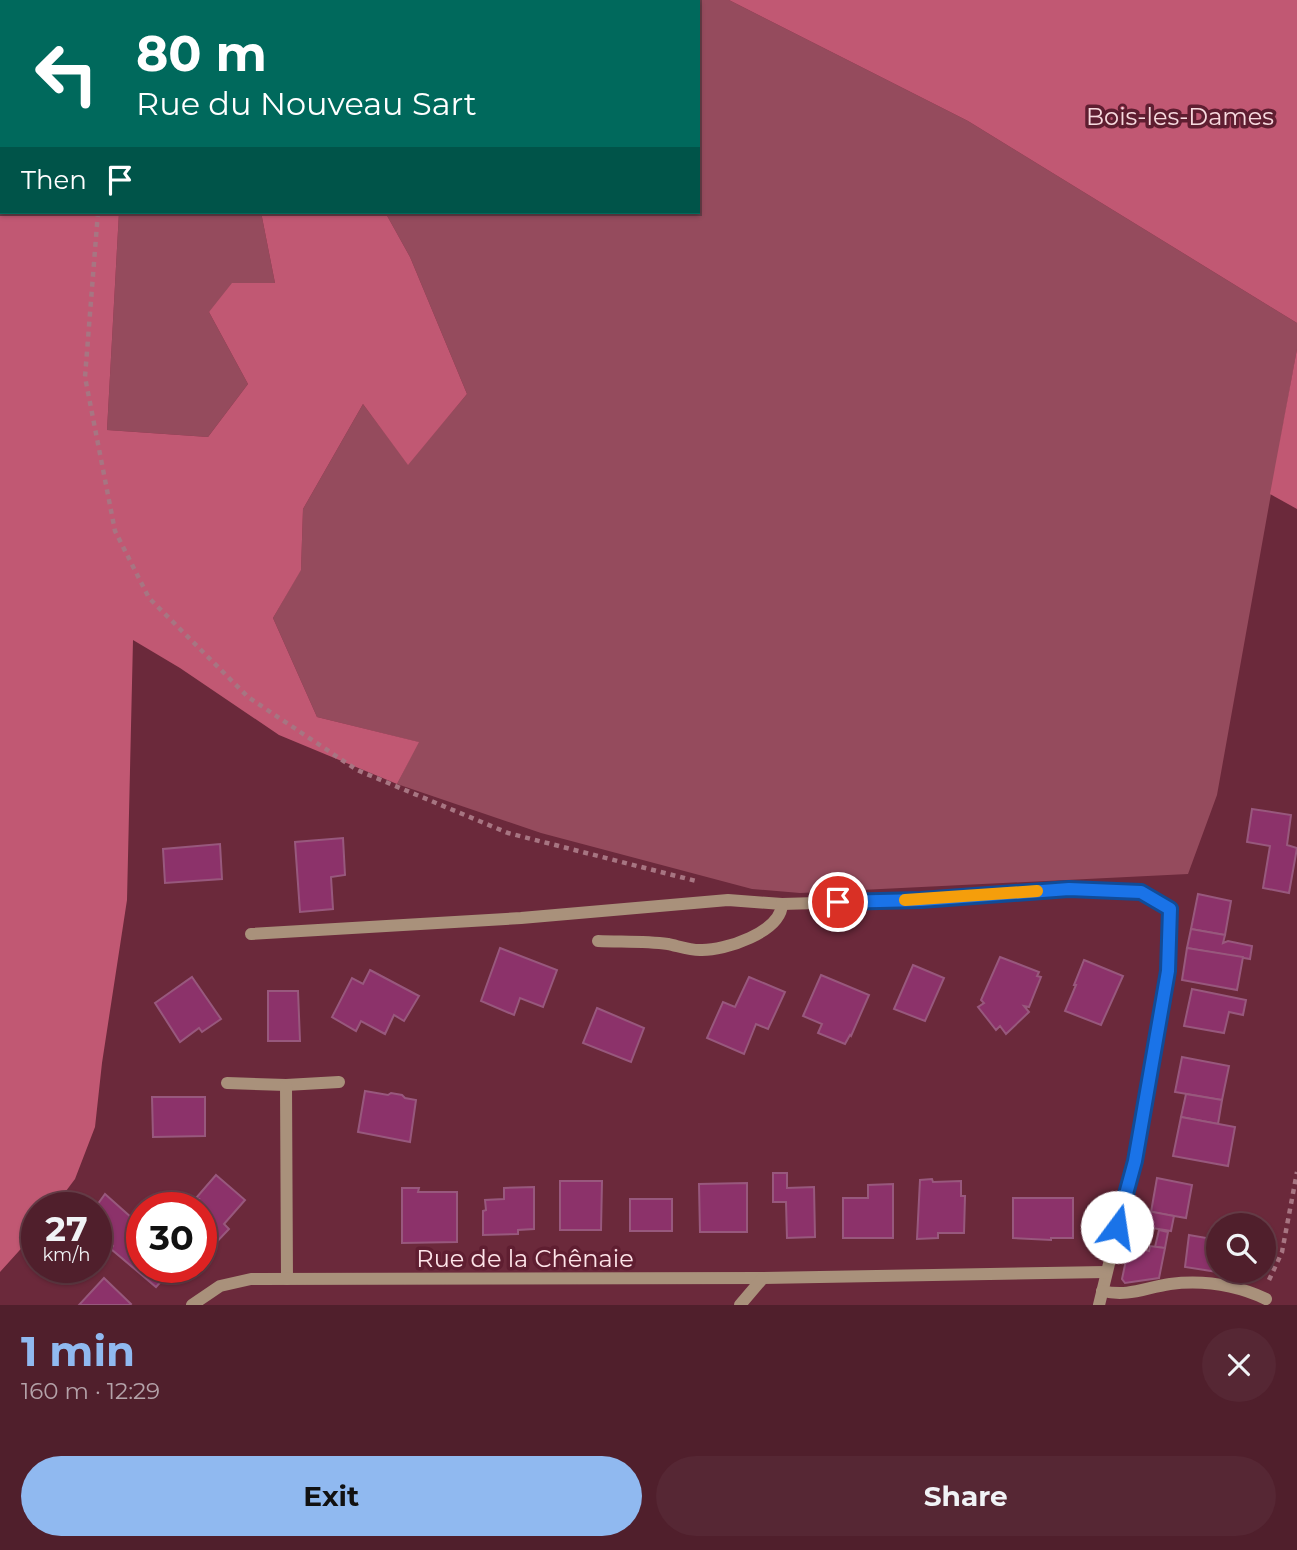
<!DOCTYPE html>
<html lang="en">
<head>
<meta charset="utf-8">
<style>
  body { margin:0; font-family:Montserrat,sans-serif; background:#562734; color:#f1f3f6; height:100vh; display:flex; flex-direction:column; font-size:26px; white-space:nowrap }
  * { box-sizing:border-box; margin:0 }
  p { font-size:23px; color:#b4a2a9 }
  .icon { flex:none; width:38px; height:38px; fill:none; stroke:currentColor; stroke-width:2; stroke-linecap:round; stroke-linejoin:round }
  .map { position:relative; height:1305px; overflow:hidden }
  .sheet { display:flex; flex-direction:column; background:#501f2c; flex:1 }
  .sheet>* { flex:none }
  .guide { position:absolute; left:0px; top:0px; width:700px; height:214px; box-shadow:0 2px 5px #0004,0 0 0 2px #673d48; background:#00695c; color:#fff; overflow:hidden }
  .tools { position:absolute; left:1206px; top:1213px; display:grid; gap:14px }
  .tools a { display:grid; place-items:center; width:70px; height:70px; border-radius:50%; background:#501f2c; box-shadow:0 2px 5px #0004,0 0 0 2px #673d48; font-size:35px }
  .speed { position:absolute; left:21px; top:1192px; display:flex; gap:14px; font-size:35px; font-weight:700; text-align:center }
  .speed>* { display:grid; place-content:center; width:91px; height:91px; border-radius:50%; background:#501f2c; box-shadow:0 2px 5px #0004,0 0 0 2px #673d48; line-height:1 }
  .speed small { font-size:18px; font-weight:400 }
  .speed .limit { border:10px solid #d22; background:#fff; color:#111 }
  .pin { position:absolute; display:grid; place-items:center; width:60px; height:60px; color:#fff; margin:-30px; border:4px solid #fff; border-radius:50%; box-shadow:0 2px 7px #0007 }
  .me { position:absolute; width:77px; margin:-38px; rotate:14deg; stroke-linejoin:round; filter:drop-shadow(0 0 5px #0008) }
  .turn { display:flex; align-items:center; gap:24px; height:147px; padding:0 21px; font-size:32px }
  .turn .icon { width:91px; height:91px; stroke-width:2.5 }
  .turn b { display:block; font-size:49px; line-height:60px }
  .then { display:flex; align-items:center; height:66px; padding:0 21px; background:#0003; gap:14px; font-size:26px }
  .round { display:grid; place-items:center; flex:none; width:74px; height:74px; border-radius:37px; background:#562734 }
  .headline { display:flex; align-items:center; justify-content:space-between; height:119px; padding:0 21px }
  h1 { font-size:42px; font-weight:700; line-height:52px; color:#90b9f0 }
  .action { display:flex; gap:14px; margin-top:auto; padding:14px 21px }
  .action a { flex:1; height:80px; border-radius:42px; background:#90b9f0; color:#111; font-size:28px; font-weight:700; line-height:80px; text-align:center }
  .action a+a { background:#562734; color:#f1f3f6 }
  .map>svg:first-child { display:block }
  .green { fill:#954b5d }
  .forest { fill:#c15873 }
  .building { fill:#8c326a; stroke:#98587d; stroke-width:2 }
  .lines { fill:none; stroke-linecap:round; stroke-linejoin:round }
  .path { stroke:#a77582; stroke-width:4.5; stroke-dasharray:5 5; stroke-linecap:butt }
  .minor { stroke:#a9917b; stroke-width:12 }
  .route-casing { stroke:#114b97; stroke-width:18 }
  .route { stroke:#1a73e8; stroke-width:12 }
  .slow { stroke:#f59e0b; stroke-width:12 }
  .labels { text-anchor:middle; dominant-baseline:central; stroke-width:7; stroke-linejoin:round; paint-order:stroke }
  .park-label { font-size:24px; fill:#f8dadf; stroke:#5f1e31 }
  .street-label { font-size:24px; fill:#fde3e8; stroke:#5f1e31 }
</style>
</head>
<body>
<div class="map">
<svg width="1297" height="1305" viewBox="0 0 1297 1305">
  <rect width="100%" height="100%" fill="#6b293b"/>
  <g class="green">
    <path d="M300,0H729L968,121L1297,323V349L1217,795L1188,874L800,893L752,889L541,833L397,784L418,742L317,717L273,618L301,569L303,509L363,404L408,464L467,394L410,257L385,212H698V2H300Z"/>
    <path d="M119,212H261L275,283L209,312L248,384L208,437L107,430Z"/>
  </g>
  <g class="forest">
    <path d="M0,0H144L2,2V212H119L107,430L208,437L248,384L209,312L232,283H275L261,212H385L410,257L467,394L408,465L363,404L303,509L301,570L273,618L317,717L419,742L397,784L279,735L180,668L133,640L127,900L102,1063L95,1127L75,1179L54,1207L37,1208V1231L0,1272Z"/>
    <path d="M729,0H1297V323L968,121Z"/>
    <path d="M1297,349V509L1270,494Z"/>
  </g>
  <g class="building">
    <path d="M1252,809L1291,815L1287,845L1297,848L1289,893L1263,888L1270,846L1247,842Z"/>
    <path d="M343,838L345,875L331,877L333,909L300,912L295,842Z"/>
    <path d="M220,844L222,879L165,883L163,849Z"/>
    <path d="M1198,894L1231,901L1225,935L1191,929Z"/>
    <path d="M1191,929L1225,935L1223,943L1228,941L1252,946L1250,959L1187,948Z"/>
    <path d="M500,948L557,970L543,1007L520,998L514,1015L481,1001Z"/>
    <path d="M1187,948L1243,957L1237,990L1182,980Z"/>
    <path d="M1000,957L1039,972L1037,976L1041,977L1029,1007L1024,1006L1029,1012L1006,1034L1000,1026L996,1030L978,1007L984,1003L981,1000Z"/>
    <path d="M1084,960L1123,976L1101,1025L1065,1011L1076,985H1074Z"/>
    <path d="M913,965L944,978L925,1021L894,1009Z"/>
    <path d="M370,970L419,996L404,1021L394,1015L385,1034L361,1021L356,1031L332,1017L352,978L363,984Z"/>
    <path d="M821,975L869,995L851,1036L850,1035L845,1044L818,1033L822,1024L803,1016Z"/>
    <path d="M192,977L221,1019L202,1032L199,1028L180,1042L155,1003Z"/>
    <path d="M749,977L785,992L768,1029L756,1024L744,1054L707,1038L723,1002L735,1007Z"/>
    <path d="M1192,989L1246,1000L1243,1015L1229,1012L1224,1033L1184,1026Z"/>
    <path d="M268,991H298L300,1041H268Z"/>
    <path d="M597,1008L644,1028L631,1062L583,1043Z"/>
    <path d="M1182,1057L1229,1066L1222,1100L1175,1092Z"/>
    <path d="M365,1091L388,1095L391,1093L402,1095L405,1098L416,1100L410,1142L358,1132Z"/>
    <path d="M1186,1094L1222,1100L1218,1124L1181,1117Z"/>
    <path d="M152,1097H205V1136L153,1137Z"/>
    <path d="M1181,1117L1235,1127L1228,1166L1173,1156Z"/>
    <path d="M773,1173H787V1188L814,1187L815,1237L787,1238L786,1202H773Z"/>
    <path d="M216,1175L245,1200L224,1224L229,1229L210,1249L201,1242V1208H191L199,1199L196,1198Z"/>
    <path d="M1157,1178L1192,1185L1186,1218L1151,1212Z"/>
    <path d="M932,1179L933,1182L961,1181V1196H965L964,1233H938V1238L917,1239L920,1180Z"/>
    <path d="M560,1181H602L601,1230H560Z"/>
    <path d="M747,1183V1232H700L699,1184Z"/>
    <path d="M893,1184V1238H843V1198H868V1185Z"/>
    <path d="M534,1187V1229L518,1230V1234L483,1235V1211L486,1210L485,1200L504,1199V1188Z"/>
    <path d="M402,1188H419L418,1192H457V1242L402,1243Z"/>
    <path d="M105,1194L142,1227V1267H174L156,1287L111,1249L113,1246L96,1231L95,1208Z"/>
    <path d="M1013,1198H1073V1238H1051V1240L1013,1238Z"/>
    <rect x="630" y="1199" width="42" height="32"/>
    <path d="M1148,1211L1174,1216L1171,1231L1146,1227Z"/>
    <path d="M1159,1230L1168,1232L1165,1248L1155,1247Z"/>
    <path d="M1189,1235L1218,1240V1270H1224V1273L1185,1267Z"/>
    <path d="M1129,1246L1149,1251L1150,1246L1165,1248L1159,1278L1125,1283L1122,1279Z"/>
    <path d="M104,1278L131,1304L130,1305H79Z"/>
  </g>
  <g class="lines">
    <g class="path">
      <path d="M114,2L115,0"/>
      <path d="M98,212L85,377L115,531L149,598L248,697L357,770L508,833L696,881"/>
      <path d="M1269,1280L1282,1252L1297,1172"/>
    </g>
    <g class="minor">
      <path d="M251,934L521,918L728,900L782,904L921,900L1069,889L1141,892L1170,910L1168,971L1134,1161L1099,1305"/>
      <path d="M598,941C621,942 645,941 668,944C678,946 689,950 700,950C725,951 781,932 782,904"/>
      <path d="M227,1083L286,1085L339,1082"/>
      <path d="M286,1085L287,1279"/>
      <path d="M1102,1291C1129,1297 1144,1288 1170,1284C1203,1280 1236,1285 1266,1299"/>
      <path d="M192,1305L220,1286L251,1279L763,1278L1106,1272"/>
      <path d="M740,1305L763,1278"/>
    </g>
  </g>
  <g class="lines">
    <g class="route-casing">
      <path id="route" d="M838,902L921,900L1069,889L1141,892L1170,909L1168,971L1135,1161L1117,1227"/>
    </g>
    <use href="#route" class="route"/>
    <path class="slow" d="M905,900L1037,891"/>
  </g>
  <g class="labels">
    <g class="park-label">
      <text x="1180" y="116">Bois-les-Dames</text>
    </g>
    <g class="street-label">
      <text x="525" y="1258">Rue de la Chênaie</text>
    </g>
  </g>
</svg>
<div class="tools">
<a><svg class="icon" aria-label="search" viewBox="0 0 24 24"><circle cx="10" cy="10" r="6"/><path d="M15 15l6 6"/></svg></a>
</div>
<div class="speed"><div>27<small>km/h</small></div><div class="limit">30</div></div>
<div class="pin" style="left:838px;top:902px;background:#d93025"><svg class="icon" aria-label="arrive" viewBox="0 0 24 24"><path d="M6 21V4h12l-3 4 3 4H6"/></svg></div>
<svg class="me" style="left:1117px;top:1227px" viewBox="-20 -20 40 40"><circle r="19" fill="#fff"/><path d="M0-13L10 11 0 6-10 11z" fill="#1a73e8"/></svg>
<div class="guide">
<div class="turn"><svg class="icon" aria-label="left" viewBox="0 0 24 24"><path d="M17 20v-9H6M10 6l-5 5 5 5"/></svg><div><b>80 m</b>Rue du Nouveau Sart</div></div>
<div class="then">Then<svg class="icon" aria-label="arrive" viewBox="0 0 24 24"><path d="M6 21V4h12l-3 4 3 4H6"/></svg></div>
</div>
</div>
<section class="sheet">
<div class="headline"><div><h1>1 min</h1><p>160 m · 12:29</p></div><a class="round"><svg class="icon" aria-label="close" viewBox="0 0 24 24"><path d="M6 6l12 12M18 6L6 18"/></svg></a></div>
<div class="action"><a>Exit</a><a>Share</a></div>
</section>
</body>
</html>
